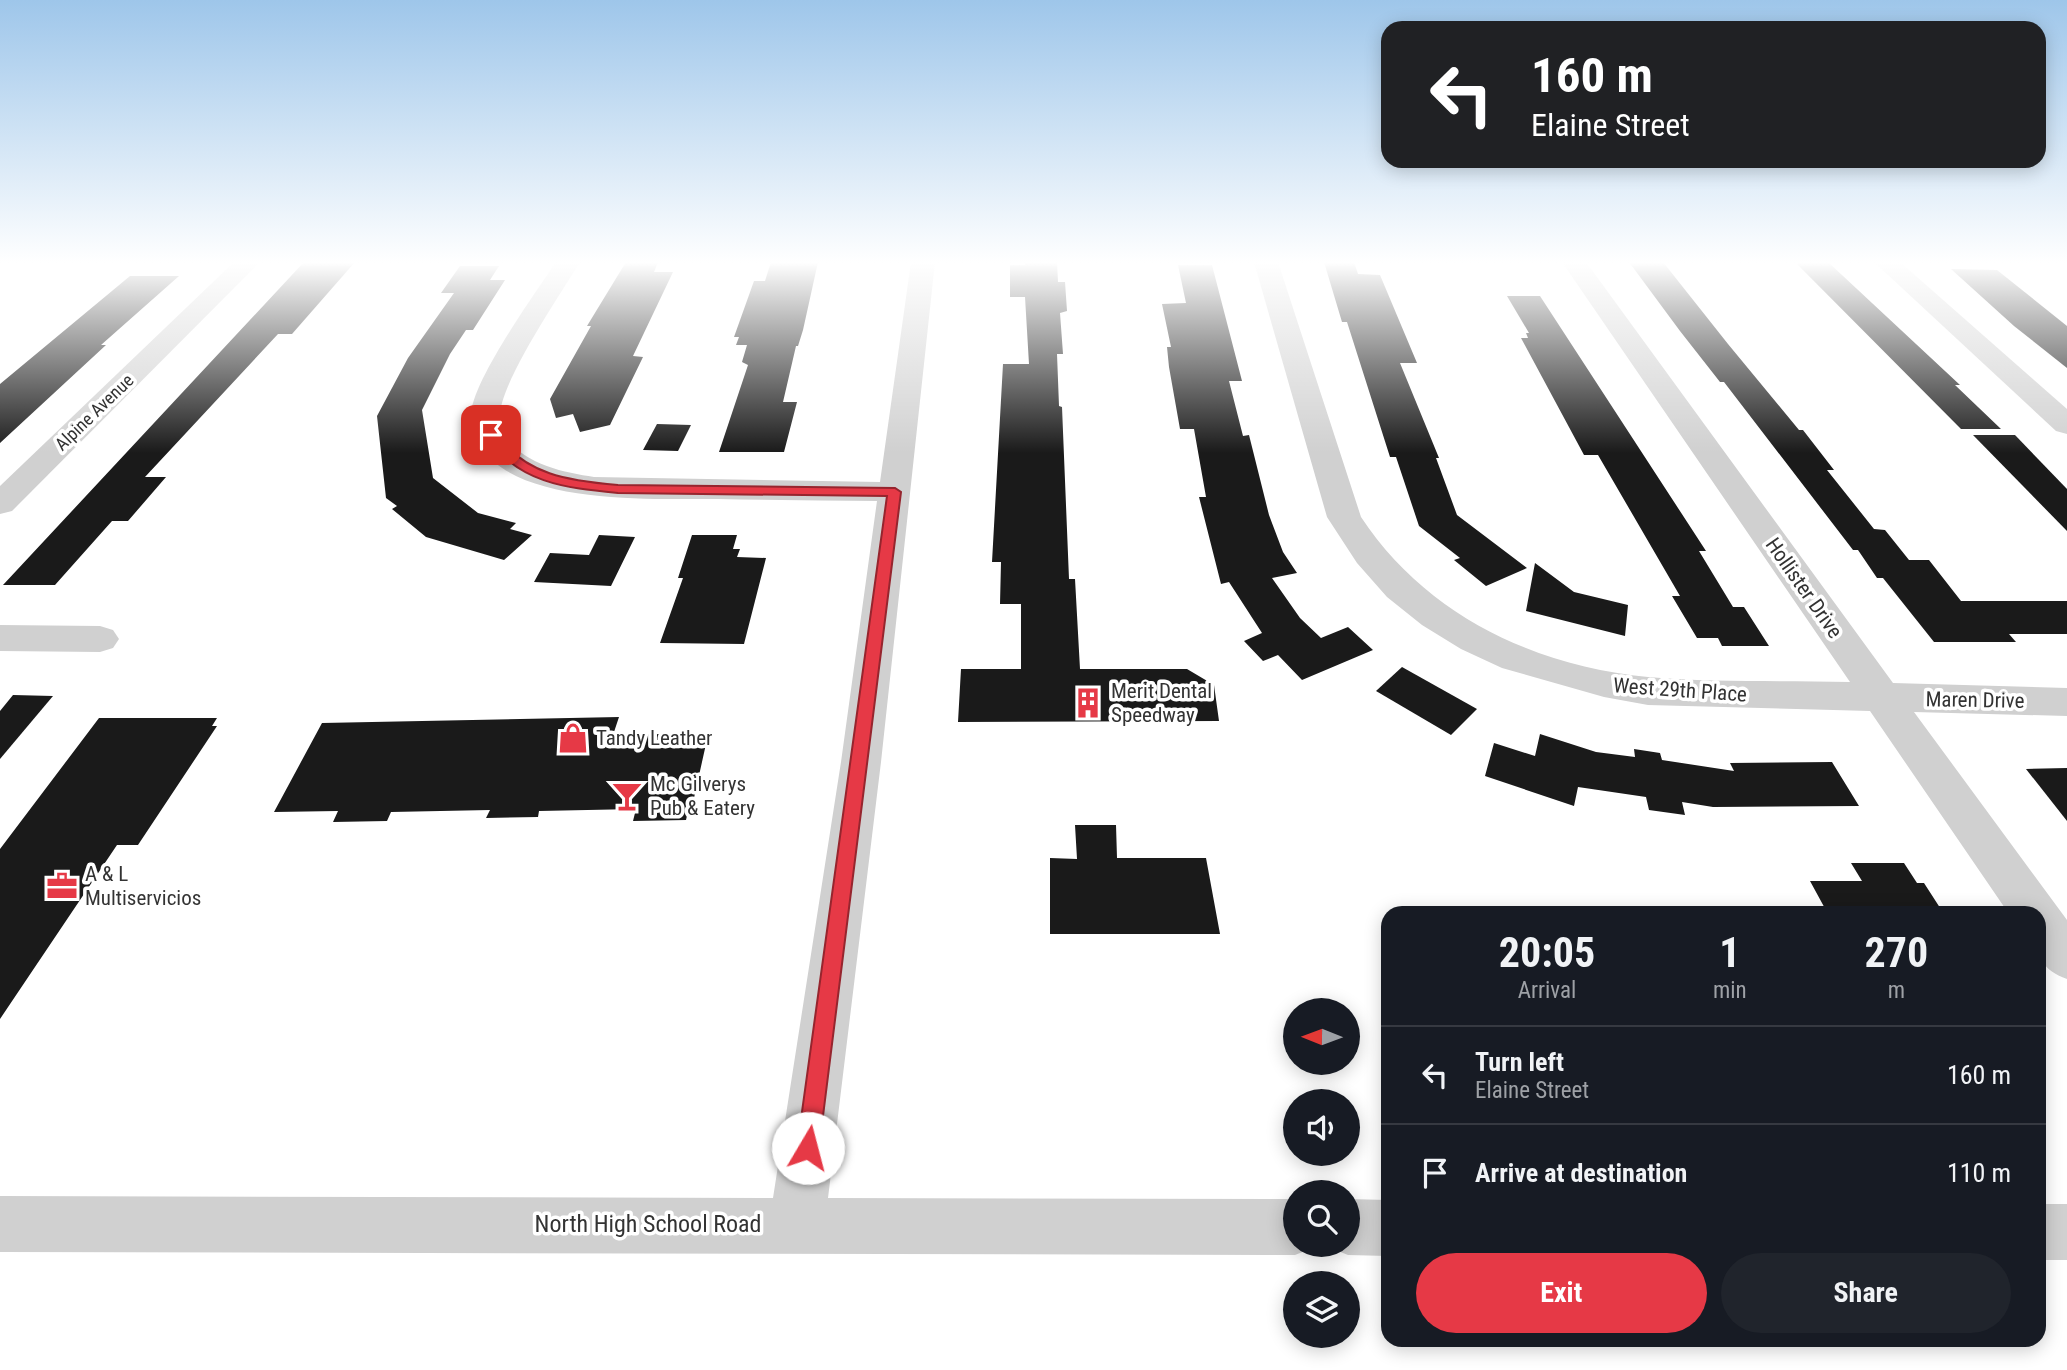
<!DOCTYPE html>
<html lang="en">
<head>
<meta charset="utf-8">
<style>
  body { margin:0; font-family:"Roboto Condensed",sans-serif; background:#20242c; color:#f1f3f6; height:100vh; display:flex; flex-direction:column; font-size:26px; white-space:nowrap }
  * { box-sizing:border-box; margin:0 }
  p { font-size:23px; color:#9ea1a6 }
  .icon { flex:none; width:38px; height:38px; fill:none; stroke:currentColor; stroke-width:2; stroke-linecap:round; stroke-linejoin:round }
  .map { position:relative; flex:1; overflow:hidden }
  .side { position:absolute; left:1381px; top:906px; width:665px; height:441px; display:flex; flex-direction:column; background:#171b24; border-radius:21px; box-shadow:0 4px 18px #0003 }
  .side>* { flex:none }
  .banner { position:absolute; left:1381px; top:21px; width:665px; height:147px; border-radius:21px; box-shadow:0 4px 18px #0003; background:#202124; color:#fff; overflow:hidden }
  .needle { width:46px; rotate:271deg }
  .buttons { position:absolute; left:1283px; top:998px; display:grid; gap:14px }
  .buttons a { display:grid; place-items:center; width:77px; height:77px; border-radius:50%; background:#171b24; box-shadow:0 4px 18px #0003; font-size:35px }
  .pin { position:absolute; display:grid; place-items:center; width:60px; height:60px; color:#fff; margin:-30px; border-radius:14px; box-shadow:0 4px 10px #0006 }
  .me { position:absolute; width:77px; margin:-38px; rotate:8deg; stroke-linejoin:round; filter:drop-shadow(0 0 5px #0008) }
  .turn { display:flex; align-items:center; gap:24px; height:147px; padding:0 35px; font-size:32px }
  .turn .icon { width:91px; height:91px; stroke-width:2.5 }
  .turn b { display:block; font-size:49px; line-height:60px }
  .eta { display:flex; justify-content:space-evenly; align-items:center; height:119px; text-align:center }
  .eta b { font-size:42px; font-weight:700; line-height:49px }
  .cta { display:flex; gap:14px; margin-top:auto; padding:14px 35px }
  .cta a { flex:1; height:80px; border-radius:42px; background:#e63946; color:#fff; font-size:28px; font-weight:700; line-height:80px; text-align:center }
  .cta a+a { background:#20242c; color:#f1f3f6 }
  ul { padding:0; list-style:none }
  li { display:flex; align-items:center; gap:21px; height:98px; padding:0 35px; border-top:2px solid #363941 }
  li div { flex:1 }
  li b { display:block; font-size:26px }
  li em { font-style:normal }
  .map>svg:first-child { display:block }
  .building { fill:#1a1a1a }
  .lines { fill:none; stroke-linecap:round; stroke-linejoin:round }
  .minor { fill:#d0d0d0; fill-rule:evenodd }
  .route { fill:#e63946; stroke:#96252e; stroke-width:2 }
  .labels { text-anchor:middle; dominant-baseline:central; stroke-width:7; stroke-linejoin:round; paint-order:stroke }
  .far-street-label { font-size:18px; fill:#333; stroke:#fff }
  .street-label { font-size:21px; fill:#333; stroke:#fff }
  .poi-label { font-size:21px; fill:#333; stroke:#fff; text-anchor:start }
  .near-street-label { font-size:24px; fill:#333; stroke:#fff }
</style>
</head>
<body>
<div class="map">
<svg width="2067" height="1370" viewBox="0 0 2067 1370">
  <rect width="100%" height="100%" fill="#fff"/>
  <g class="building">
    <path d="M304,262H355L292,334H278L145,477H166L128,521H112L55,585H3Z"/>
    <path d="M626,262H658L654,272H673L633,356L643,357L610,425L580,432L573,414L556,418L550,399L591,326H587Z"/>
    <path d="M771,262H818L803,330L798,346H796L783,402H797L784,452H719L748,365L742,362L747,345H736L739,337H734L754,281H765Z"/>
    <path d="M1025,262H1057L1058,282H1065L1067,311L1060,313L1063,354H1057L1059,406L1062,407L1069,579H1075L1080,669H1187L1214,685L1219,721L958,722L961,669H1021V604H1000L1001,562H992L1003,364H1029L1025,297H1010V265H1025Z"/>
    <path d="M1324,262H1354L1358,274L1380,275L1417,363H1400L1439,458H1436L1457,515L1527,568L1486,586L1454,560L1460,558L1419,526L1396,457H1390L1347,322H1342Z"/>
    <path d="M1629,262H1663L1728,344L1799,430H1803L1834,470H1827L1874,529L1885,530L1909,560H1929L1961,601H2067V634H2009L2016,642H1934L1883,578H1877L1858,550H1853L1724,382H1720L1680,331Z"/>
    <path d="M1800,262H1828L1960,385H1955L2001,429H1961L1797,264Z"/>
    <path d="M1178,265H1212L1242,381H1229L1243,436L1249,435L1269,515L1283,552L1297,573L1272,578L1300,618L1321,638L1348,627L1373,650L1302,680L1278,655L1263,661L1244,641L1262,633L1229,582L1221,584L1199,497H1206L1194,429H1180L1169,367L1167,347H1171L1162,304L1186,303Z"/>
    <path d="M460,266H499L490,280H505L473,330H466L450,354L422,410L433,478L478,513L516,523L510,529L532,535L504,560L426,537L392,509L397,506L386,498L377,416L408,358L454,293H441Z"/>
    <path d="M1951,269L1997,270L2067,326V368L2014,326Z"/>
    <path d="M130,276H179L101,345H106L0,443V384Z"/>
    <path d="M1507,296H1540L1706,551H1699L1733,607H1744L1769,646H1722L1718,638H1697L1672,596H1680L1598,455H1584L1521,338H1528L1526,333H1529Z"/>
    <path d="M657,424L691,425L678,451L643,450Z"/>
    <path d="M1973,435H2015L2067,489V531Z"/>
    <path d="M599,535L635,537L611,586L534,582L550,553L589,555Z"/>
    <path d="M692,535H737L733,549H740L737,557L766,558L744,644L660,643L683,578H678Z"/>
    <path d="M1535,563L1574,592L1628,605L1625,636L1526,611Z"/>
    <path d="M1402,667L1477,709L1451,735L1376,691Z"/>
    <path d="M13,695L53,696L0,759V711Z"/>
    <path d="M619,717L613,735L663,734L661,745L706,744L694,798H691L686,820L633,821L636,809L539,811L538,817L486,818L490,810L391,812L387,821L333,822L338,811L274,812L322,723Z"/>
    <path d="M99,718H217L212,726H217L138,845H117L0,1019V849Z"/>
    <path d="M1540,734L1596,752L1635,757L1634,749L1660,753L1662,760L1734,771L1730,763L1832,762L1859,806L1713,807L1682,802L1685,815L1649,810L1646,797L1578,787L1574,806L1485,776L1494,743L1535,756Z"/>
    <path d="M2067,768V821L2026,769Z"/>
    <path d="M1075,825H1116L1117,858H1206L1220,934H1050V858L1077,859Z"/>
    <path d="M1851,863H1904L1917,883H1924L1944,914H1828L1810,881H1862Z"/>
  </g>
  <g class="lines">
    <g class="minor">
      <path d="M234,262H260L12,511L0,514V486Z"/>
      <path d="M556,262H580C562,292 496,388 500,419C507,461 559,472 594,477L880,482L911,262H935L881,762L828,1198L1295,1199V1244H1316L1315,1247L1295,1255L0,1252V1196L773,1198L841,762L877,501C824,501 771,500 718,499C654,498 481,510 471,419C467,387 537,291 556,262Z"/>
      <path d="M1254,262H1278L1361,517C1425,614 1533,666 1648,677C1714,683 1783,680 1850,682L1562,262H1586L1893,683L2067,688V716L1914,712L2067,920V979C2031,966 2039,946 2039,914H2009L1870,711L1648,705L1604,697L1502,668L1461,649L1422,625L1387,597L1357,563L1327,517Z"/>
      <path d="M1874,262H1900L2067,409V434L2056,431Z"/>
      <path d="M0,625L100,626L113,630L119,639L113,648L100,652L0,651Z"/>
      <path d="M1348,1199L1388,1200V1256L1348,1255L1328,1247L1327,1244H1348Z"/>
      <rect x="2039" y="1204" width="28" height="56"/>
    </g>
  </g>
  <linearGradient id="sky" x2="0" y2="1"><stop stop-color="#9ec6ea"/><stop offset="0.58" stop-color="#fff"/><stop offset="1" stop-color="#fff" stop-opacity="0"/></linearGradient>
  <rect width="2067" height="453" fill="url(#sky)"/>
  <path class="route" d="M491,431L496,433C524,475 570,481 618,485L895,488L901,492L819,1148L815,1155L808,1159L800,1155L797,1148L887,496L618,493C565,488 517,483 485,435Z"/>
  <defs>
    <g id="building-bare" transform="scale(2.415)"><path d="M-4-6H4V6H1V3H-1V6H-4ZM-2.5-4.3h1.7v1.8h-1.7ZM.8-4.3h1.7v1.8H.8ZM-2.5-1h1.7V.8h-1.7ZM.8-1h1.7V.8H.8Z" fill="#e63946" stroke="#fff" stroke-width="2.5" paint-order="stroke"/></g>
    <g id="shop-bare" transform="scale(2.415)"><path d="M-5-2.5h2.3a2.7 3.5 0 0 1 5.4 0H5L5.5 6h-11ZM-1.5-2.5h3a1.5 2.3 0 0 0-3 0Z" fill="#e63946" stroke="#fff" stroke-width="2.5" paint-order="stroke"/></g>
    <g id="bar-bare" transform="scale(2.415)"><path d="M-6-5H6L.8 .8V4.5H3.5V6h-7V4.5H-.8V.8Z" fill="#e63946" stroke="#fff" stroke-width="2.5" paint-order="stroke"/></g>
    <g id="office-bare" transform="scale(2.415)"><path d="M-6-3h4V-5.5h4V-3h4V5H-6ZM-1-4.5V-3h2v-1.5ZM-6 0V1H6V0Z" fill="#e63946" stroke="#fff" stroke-width="2.5" paint-order="stroke"/></g>
  </defs>
  <g fill-rule="evenodd">
    <use href="#building-bare" x="1088" y="703"/>
    <use href="#shop-bare" x="573" y="738"/>
    <use href="#bar-bare" x="627" y="796"/>
    <use href="#office-bare" x="62" y="886"/>
  </g>
  <g class="labels">
    <g class="far-street-label">
      <text transform="translate(94 412) rotate(-44)">Alpine Avenue</text>
    </g>
    <g class="street-label">
      <text transform="translate(1804 588) rotate(55)">Hollister Drive</text>
      <text transform="translate(1680 690) rotate(4)">West 29th Place</text>
      <text transform="translate(1975 700) rotate(1)">Maren Drive</text>
    </g>
    <g class="poi-label">
      <text x="1111" y="691">Merit Dental<tspan x="1111" dy="24">Speedway</tspan></text>
      <text x="596" y="738">Tandy Leather</text>
      <text x="650" y="784">Mc Gilverys<tspan x="650" dy="24">Pub &amp; Eatery</tspan></text>
      <text x="85" y="874">A &amp; L<tspan x="85" dy="24">Multiservicios</tspan></text>
    </g>
    <g class="near-street-label">
      <text x="648" y="1224">North High School Road</text>
    </g>
  </g>
</svg>
<div class="buttons">
<a><svg class="needle" viewBox="-14 -14 28 28"><path d="M0-13l5 13h-10z" fill="#e53935"/><path d="M0 13l5-13h-10z" fill="#9ea1a6"/></svg></a>
<a><svg class="icon" aria-label="sound" viewBox="0 0 24 24"><path d="M4 9h4l5-4v14l-5-4H4zM17 9q2 3 0 6"/></svg></a>
<a><svg class="icon" aria-label="search" viewBox="0 0 24 24"><circle cx="10" cy="10" r="6"/><path d="M15 15l6 6"/></svg></a>
<a><svg class="icon" aria-label="layers" viewBox="0 0 24 24"><path d="M12 4l9 5-9 5-9-5zM3 14l9 5 9-5"/></svg></a>
</div>
<div class="pin" style="left:491px;top:435px;background:#d93025"><svg class="icon" aria-label="arrive" viewBox="0 0 24 24"><path d="M6 21V4h12l-3 4 3 4H6"/></svg></div>
<svg class="me" style="left:808px;top:1148px" viewBox="-20 -20 40 40"><circle r="19" fill="#fff"/><path d="M0-13L10 11 0 6-10 11z" fill="#e63946"/></svg>
<div class="banner">
<div class="turn"><svg class="icon" aria-label="left" viewBox="0 0 24 24"><path d="M17 20v-9H6M10 6l-5 5 5 5"/></svg><div><b>160 m</b>Elaine Street</div></div>
</div>
<section class="side">
<div class="eta">
<div><b>20:05</b><p>Arrival</p></div>
<div><b>1</b><p>min</p></div>
<div><b>270</b><p>m</p></div>
</div>
<ul>
<li><svg class="icon" aria-label="left" viewBox="0 0 24 24"><path d="M17 20v-9H6M10 6l-5 5 5 5"/></svg><div><b>Turn left</b><p>Elaine Street</p></div><em>160 m</em></li>
<li><svg class="icon" aria-label="arrive" viewBox="0 0 24 24"><path d="M6 21V4h12l-3 4 3 4H6"/></svg><div><b>Arrive at destination</b></div><em>110 m</em></li>
</ul>
<div class="cta"><a>Exit</a><a>Share</a></div>
</section>
</div>
</body>
</html>
